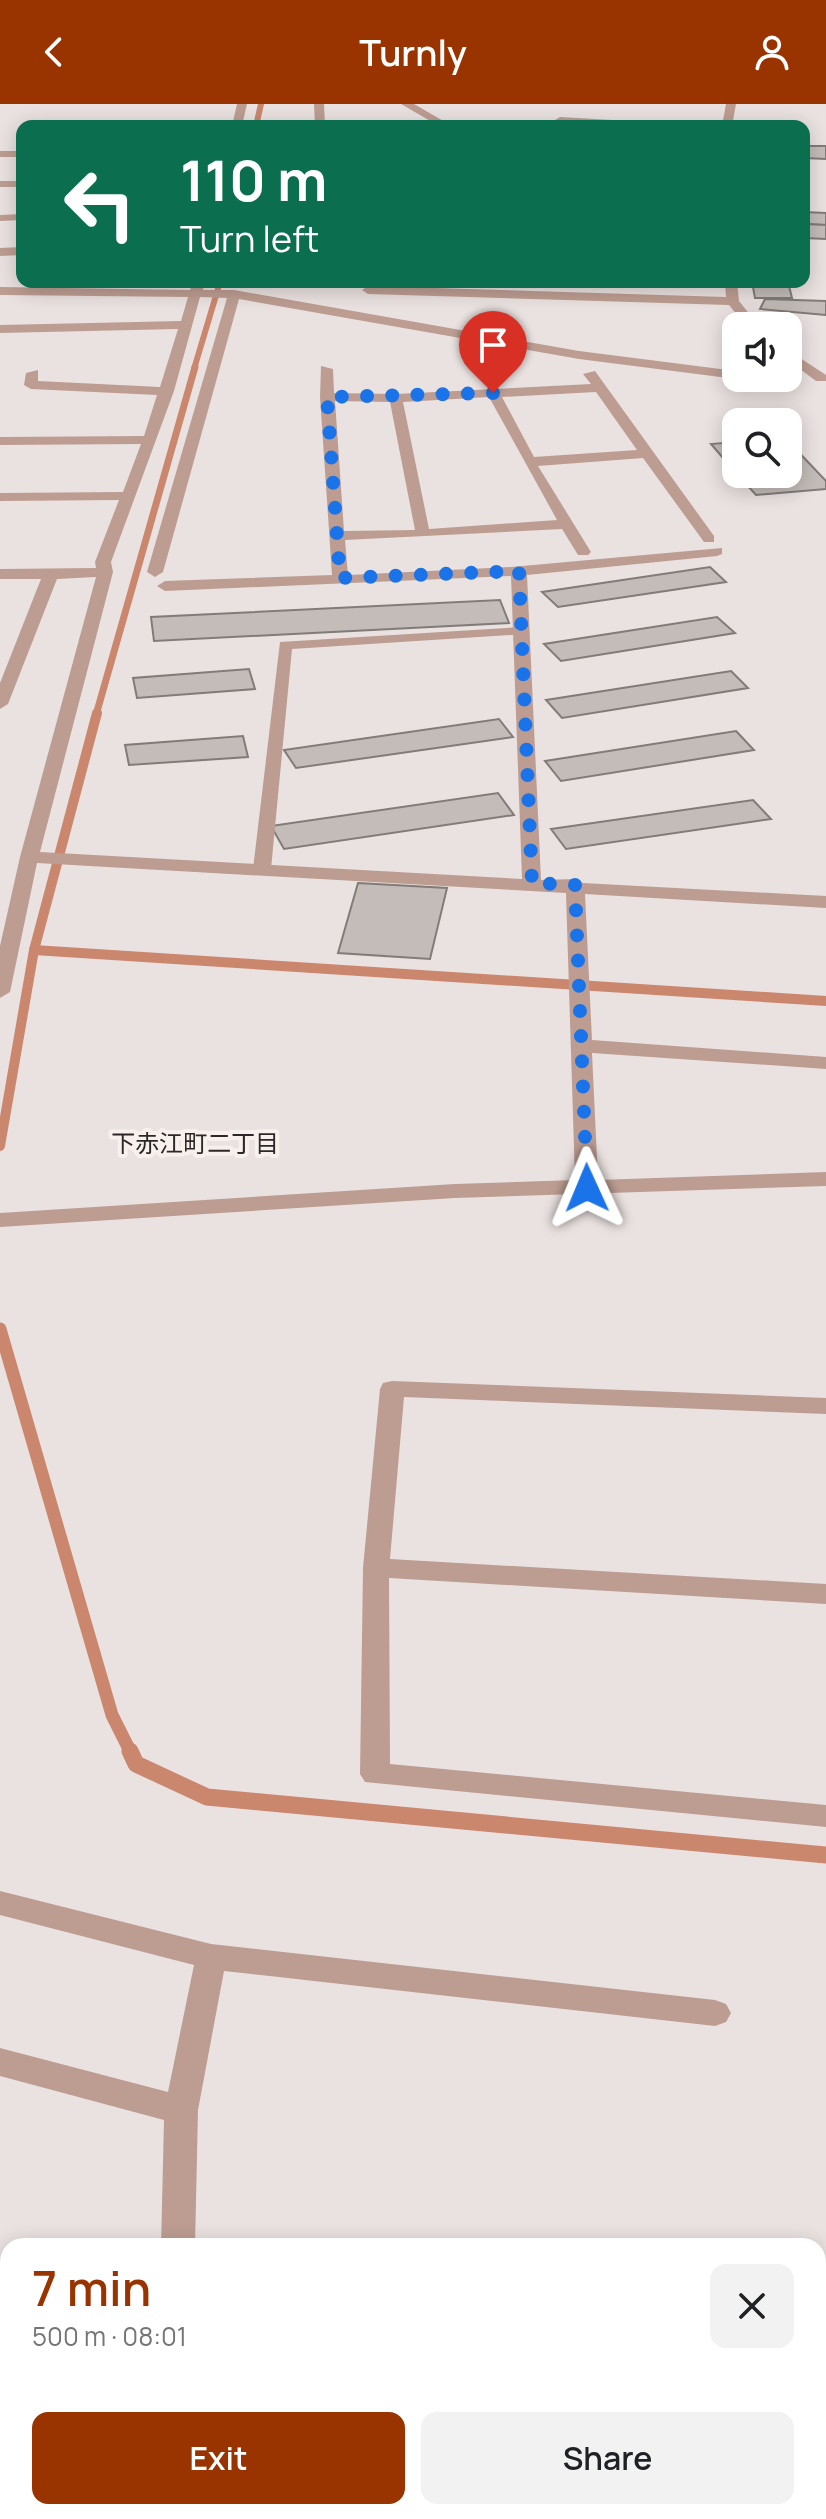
<!DOCTYPE html>
<html lang="en">
<head>
<meta charset="utf-8">
<style>
  body { margin:0; font-family:Manrope,"Noto Sans JP",sans-serif; background:#f2f2f2; color:#202124; height:100vh; display:flex; flex-direction:column; font-size:30px; white-space:nowrap }
  * { box-sizing:border-box; margin:0 }
  p { font-size:26px; color:#757577 }
  .icon { flex:none; width:44px; height:44px; fill:none; stroke:currentColor; stroke-width:2; stroke-linecap:round; stroke-linejoin:round }
  .map { position:relative; flex:1; overflow:hidden }
  .side { position:absolute; left:0px; top:2134px; width:826px; height:282px; display:flex; flex-direction:column; background:#fff; border-radius:24px 24px 0 0; box-shadow:0 4px 20px #0003 }
  .side>* { flex:none }
  .hud { position:absolute; left:16px; top:16px; width:794px; height:168px; border-radius:16px; box-shadow:0 4px 20px #0003; background:#0b6e4f; color:#fff; overflow:hidden }
  .fabs { position:absolute; left:722px; top:208px; display:grid; gap:16px }
  .fabs a { display:grid; place-items:center; width:80px; height:80px; border-radius:16px; background:#fff; box-shadow:0 4px 20px #0003; font-size:40px }
  .pin { position:absolute; display:grid; place-items:center; width:68px; height:68px; color:#fff; margin:-82px -34px; border-radius:50% 50% 50% 0; rotate:-45deg; box-shadow:0 0 8px #0007 }
  .pin .icon { rotate:45deg }
  .me { position:absolute; width:88px; margin:-44px; rotate:359deg; stroke-linejoin:round; filter:drop-shadow(0 0 6px #0008) }
  .turn { display:flex; align-items:center; gap:28px; height:168px; padding:0 32px; font-size:36px }
  .turn .icon { width:104px; height:104px; stroke-width:2.5 }
  .turn b { display:block; font-size:56px; line-height:68px }
  .round { display:grid; place-items:center; flex:none; width:84px; height:84px; border-radius:16px; background:#f2f2f2 }
  .overview { display:flex; align-items:center; justify-content:space-between; height:136px; padding:0 32px }
  h1 { font-size:48px; font-weight:600; line-height:60px; color:#993401 }
  .primary-button { display:flex; gap:16px; margin-top:auto; padding:16px 32px }
  .primary-button a { flex:1; height:92px; border-radius:16px; background:#993401; color:#fff; font-size:32px; font-weight:600; line-height:92px; text-align:center }
  .primary-button a+a { background:#f2f2f2; color:#202124 }
  header { display:flex; justify-content:space-between; align-items:center; height:104px; padding:0 32px; background:#993401; color:#fff; font-size:36px; font-weight:600 }
  .map>svg:first-child { display:block }
  .lines { fill:none; stroke-linecap:round; stroke-linejoin:round }
  .stream-far4 { stroke:#cb876e; stroke-width:6 }
  .stream-far3 { stroke:#cb876e; stroke-width:7 }
  .stream-far2 { stroke:#cb876e; stroke-width:10 }
  .stream-far1 { stroke:#cb876e; stroke-width:13 }
  .stream { stroke:#cb876e; stroke-width:17 }
  .building { fill:#c3bcb9; stroke:#827c79; stroke-width:2 }
  .service { fill:#bd9d92; fill-rule:evenodd }
  .minor { fill:#bd9d92; fill-rule:evenodd }
  .route { stroke:#1a73e8; stroke-width:14; stroke-dasharray:0 25.2 }
  .labels { text-anchor:middle; dominant-baseline:central; stroke-width:8; stroke-linejoin:round; paint-order:stroke }
  .neighbourhood-label { font-size:24px; fill:#2b2827; stroke:#f7f0ed }
</style>
</head>
<body>
<header><svg class="icon" aria-label="back" viewBox="0 0 24 24"><path d="M15 5l-7 7 7 7"/></svg>Turnly<svg class="icon" aria-label="person" viewBox="0 0 24 24"><circle cx="12" cy="8" r="4"/><path d="M4 21q1-7 8-7t8 7"/></svg></header>
<div class="map">
<svg width="826" height="2415" viewBox="0 0 826 2415">
  <rect width="100%" height="100%" fill="#eae2e0"/>
  <g class="lines">
    <g class="stream-far4">
      <path d="M256,22L261,0"/>
      <path d="M194,265L220,178"/>
    </g>
    <path class="stream-far3" d="M96,611L195,263"/>
    <g class="stream-far2">
      <path d="M34,846L826,897"/>
      <path d="M0,1042L34,846L97,609"/>
    </g>
    <path class="stream-far1" d="M0,1225L112,1611L131,1649"/>
    <path class="stream" d="M130,1647L136,1660L207,1693L826,1751"/>
  </g>
  <g class="building">
    <path d="M804,42H826V55L804,54Z"/>
    <path d="M804,108L826,109V121L804,120Z"/>
    <path d="M804,120L826,121V135L804,134Z"/>
    <path d="M752,178H788L792,194H755Z"/>
    <path d="M765,195L826,197V211L760,205Z"/>
    <path d="M788,337L826,377V385L756,391L737,370H788Z"/>
    <path d="M736,338V369L711,340Z"/>
    <path d="M710,463L726,478L558,503L542,488Z"/>
    <path d="M500,496L509,519L154,537L151,513Z"/>
    <path d="M717,513L735,529L561,557L544,540Z"/>
    <path d="M249,565L255,585L137,594L133,574Z"/>
    <path d="M731,567L748,584L562,614L546,596Z"/>
    <path d="M499,615L513,633L296,664L284,646Z"/>
    <path d="M736,627L754,646L561,677L545,657Z"/>
    <path d="M243,632L248,653L129,661L125,641Z"/>
    <path d="M498,689L514,711L284,745L271,722Z"/>
    <path d="M753,696L771,715L566,745L551,725Z"/>
    <path d="M358,779L447,784L430,855L338,849Z"/>
  </g>
  <g class="lines">
    <path class="service" d="M522,523L527,524V530L292,545L271,765L268,769H256L253,765L280,538Z"/>
    <g class="minor">
      <path d="M237,0H247L242,22H232Z"/>
      <path d="M314,0H324L325,22H315Z"/>
      <path d="M401,0H414L452,22H439Z"/>
      <path d="M726,0H736L732,22H722Z"/>
      <path d="M560,13L664,19L669,22L556,18L555,16Z"/>
      <rect x="0" y="47" width="22" height="6"/>
      <rect x="0" y="77" width="22" height="6"/>
      <path d="M22,110V116L0,117V111Z"/>
      <path d="M22,143V151L0,152V144Z"/>
      <path d="M193,178H205L203,186H234L579,247L736,267V274H740L736,275L579,255L239,195L163,468L155,473L147,468L227,194L200,193L174,287L111,458L113,468L40,748L522,775L511,472L165,487L157,482L165,477L332,471L320,293L321,262L333,265L334,289L396,290L591,280L583,270L595,267L714,432V438H704L643,354L538,362L591,448L588,451H578L562,425L345,436L348,471L511,463L722,444V450L717,452L527,471L541,776L575,775L583,779L826,792V804L585,790L592,936L826,953V965L592,949L598,1076L826,1068V1082L455,1094L0,1123V1109L455,1080L575,1076L566,789L37,759L10,888L0,894V842L20,753L96,473L57,475L8,600L0,605V579L41,475H0V465L96,464L95,458L119,396L0,397V389L123,388L141,340L0,341V333L144,332L157,291L31,285L24,281L26,269L38,266V277L160,283L178,225L0,229V221L181,217L188,193L0,191V183L190,186ZM596,288L637,346L534,353L502,293ZM489,293L557,416L429,425L403,298ZM335,297L390,298L415,426L344,427Z"/>
      <path d="M725,178H737L739,197L759,222H746L729,201L368,190L362,186L368,182L726,193Z"/>
      <path d="M788,246L826,271V277H816L788,256Z"/>
      <path d="M392,1277L826,1294V1310L404,1293L390,1455L826,1480V1500L389,1474L390,1660L826,1701V1723L365,1678L360,1670L363,1464L380,1285L383,1279Z"/>
      <path d="M0,1787L211,1840L715,1896L726,1900L731,1909L726,1918L715,1922L224,1867L198,2006L195,2142H161L164,2016L0,1972V1944L168,1988L194,1861L0,1811Z"/>
      <path d="M826,2312V2348L818,2349V2313Z"/>
      <path d="M144,2408H234L231,2415H141Z"/>
    </g>
  </g>
  <g class="lines">
    <path class="route" d="M493,289L327,293L340,474L519,467L532,779L575,781L587,1084"/>
  </g>
  <g class="labels">
    <g class="neighbourhood-label">
      <text x="195" y="1038">下赤江町二丁目</text>
    </g>
  </g>
</svg>
<div class="fabs">
<a><svg class="icon" aria-label="sound" viewBox="0 0 24 24"><path d="M4 9h4l5-4v14l-5-4H4zM17 9q2 3 0 6"/></svg></a>
<a><svg class="icon" aria-label="search" viewBox="0 0 24 24"><circle cx="10" cy="10" r="6"/><path d="M15 15l6 6"/></svg></a>
</div>
<div class="pin" style="left:493px;top:289px;background:#d93025"><svg class="icon" aria-label="arrive" viewBox="0 0 24 24"><path d="M6 21V4h12l-3 4 3 4H6"/></svg></div>
<svg class="me" style="left:587px;top:1084px" viewBox="-20 -20 40 40"><path d="M0-17L14 15 0 8-14 15z" fill="#1a73e8" stroke="#fff" stroke-width="4"/></svg>
<div class="hud">
<div class="turn"><svg class="icon" aria-label="left" viewBox="0 0 24 24"><path d="M17 20v-9H6M10 6l-5 5 5 5"/></svg><div><b>110 m</b>Turn left</div></div>
</div>
<section class="side">
<div class="overview"><div><h1>7 min</h1><p>500 m · 08:01</p></div><a class="round"><svg class="icon" aria-label="close" viewBox="0 0 24 24"><path d="M6 6l12 12M18 6L6 18"/></svg></a></div>
<div class="primary-button"><a>Exit</a><a>Share</a></div>
</section>
</div>
</body>
</html>
